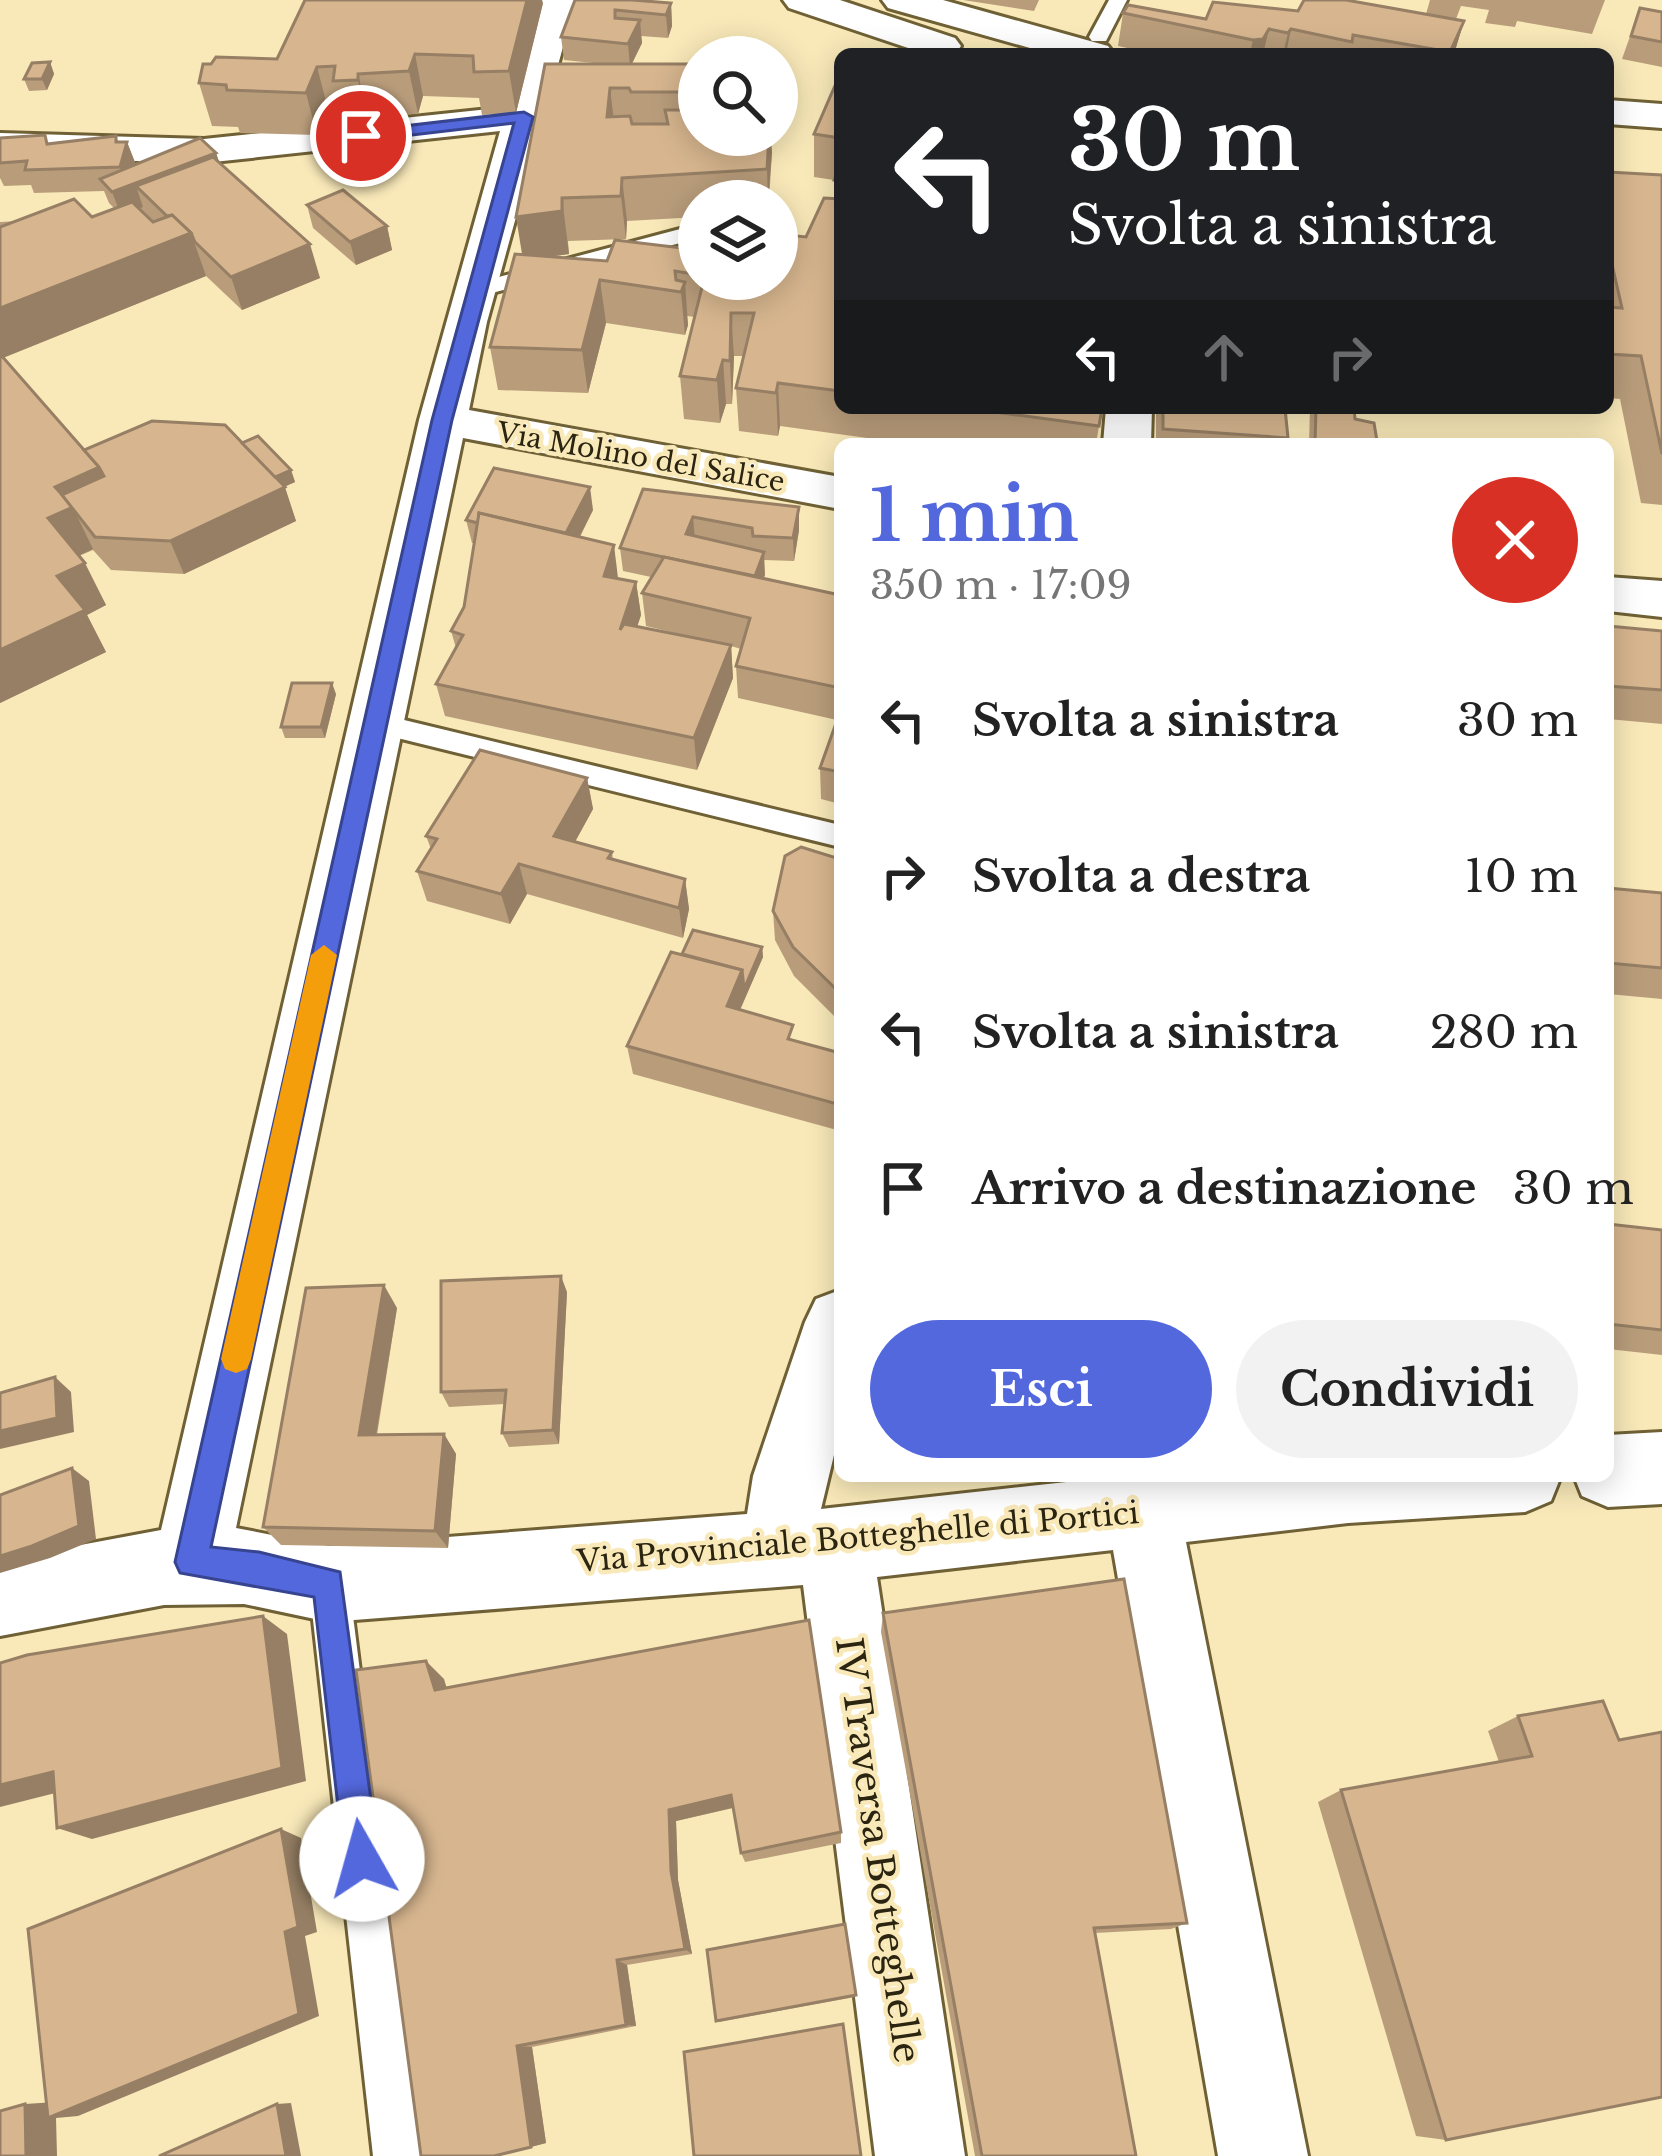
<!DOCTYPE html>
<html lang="it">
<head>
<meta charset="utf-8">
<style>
  body { margin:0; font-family:"Libre Baskerville",serif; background:#f2f2f2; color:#222; height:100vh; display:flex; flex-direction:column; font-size:45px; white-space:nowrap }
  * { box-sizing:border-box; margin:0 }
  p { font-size:39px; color:#767676 }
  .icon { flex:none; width:66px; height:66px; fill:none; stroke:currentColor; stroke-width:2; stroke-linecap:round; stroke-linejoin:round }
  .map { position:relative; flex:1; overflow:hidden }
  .drawer { position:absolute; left:834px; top:438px; width:780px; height:1044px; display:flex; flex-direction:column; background:#fff; border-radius:18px; box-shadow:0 6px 30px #0003 }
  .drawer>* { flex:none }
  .hud { position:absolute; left:834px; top:48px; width:780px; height:366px; border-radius:18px; box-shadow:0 6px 30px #0003; background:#202124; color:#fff; overflow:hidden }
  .buttons { position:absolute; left:678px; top:36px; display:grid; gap:24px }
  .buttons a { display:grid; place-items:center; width:120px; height:120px; border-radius:50%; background:#fff; box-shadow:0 6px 30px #0003; font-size:60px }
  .pin { position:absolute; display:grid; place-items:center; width:102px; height:102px; color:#fff; margin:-51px; border:6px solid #fff; border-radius:50%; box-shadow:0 3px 12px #0007 }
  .me { position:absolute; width:132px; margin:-66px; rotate:353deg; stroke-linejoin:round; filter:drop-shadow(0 0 9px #0008) }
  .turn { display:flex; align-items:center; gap:42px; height:252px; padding:0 36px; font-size:54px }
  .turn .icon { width:156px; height:156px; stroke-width:2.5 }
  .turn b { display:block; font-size:84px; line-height:102px }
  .lanes { display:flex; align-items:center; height:114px; padding:0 36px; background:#0003; justify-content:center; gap:60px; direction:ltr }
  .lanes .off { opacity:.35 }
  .round { display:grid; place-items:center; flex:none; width:126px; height:126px; border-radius:63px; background:#f2f2f2 }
  .headline { display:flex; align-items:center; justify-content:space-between; height:204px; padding:0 36px }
  h1 { font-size:72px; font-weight:800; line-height:90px; color:#5468de }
  .action { display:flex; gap:24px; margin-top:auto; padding:24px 36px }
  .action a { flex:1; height:138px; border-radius:72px; background:#5468de; color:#fff; font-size:48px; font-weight:800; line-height:138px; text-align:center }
  .action a+a { background:#f2f2f2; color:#222 }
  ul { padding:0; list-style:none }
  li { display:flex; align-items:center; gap:36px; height:156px; padding:0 36px }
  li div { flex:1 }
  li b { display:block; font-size:45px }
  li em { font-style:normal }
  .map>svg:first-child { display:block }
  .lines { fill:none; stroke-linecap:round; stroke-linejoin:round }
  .lane-casing { stroke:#6f6135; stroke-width:6 }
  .street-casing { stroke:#6f6135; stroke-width:6 }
  .secondary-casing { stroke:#6f6135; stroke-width:6 }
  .lane { fill:#fff; fill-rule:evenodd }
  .street { fill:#fff; fill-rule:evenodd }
  .secondary { fill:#fff; fill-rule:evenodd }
  .wall { fill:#b99d7b }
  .shaded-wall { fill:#967f64 }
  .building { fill:#d7b68f; stroke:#967f64; stroke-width:3 }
  .route { fill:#5468de; stroke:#374490; stroke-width:3 }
  .slow { fill:#f59e0b }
  .labels { text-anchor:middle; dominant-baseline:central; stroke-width:9; stroke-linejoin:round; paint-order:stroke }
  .far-street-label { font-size:27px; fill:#2a2411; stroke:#f9e9b9 }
  .street-label { font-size:30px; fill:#2a2411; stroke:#f9e9b9 }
  .near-street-label { font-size:36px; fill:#2a2411; stroke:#f9e9b9 }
</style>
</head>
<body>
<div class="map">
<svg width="1662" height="2156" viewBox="0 0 1662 2156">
  <rect width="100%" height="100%" fill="#f9e9b9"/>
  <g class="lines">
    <g class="lane-casing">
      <g id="lane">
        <path d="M1109,0H1127L1106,41H1092L1089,37Z"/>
        <path d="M699,224V238L473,298L462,291L465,286Z"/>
        <path d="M375,713L840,825V847L365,730L361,723L365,716Z"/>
        <path d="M329,1564L343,1570L349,1584L421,2156H373L309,1584L315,1570Z"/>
      </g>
    </g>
    <g class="street-casing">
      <g id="street">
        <path d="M540,0H576L487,322L469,410L840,477V509L463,438L236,1528L329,1546L747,1514L753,1476L805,1322L816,1299L840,1290V1430L821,1509L1121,1476H1561L1551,1501L1525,1512L1348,1523L1186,1542L1308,2156H1218L1113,1550L877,1577L965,2156H875L803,1585L329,1622L244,1604L164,1605L0,1636V1560L161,1530L419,420L500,131L204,163L0,157V133L204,139L508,107Z"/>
        <path d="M1106,408H1152L1151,444H1103Z"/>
        <path d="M1608,577L1662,581V617L1608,611Z"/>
        <path d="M1662,1432V1504L1608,1507L1582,1496L1574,1476H1608V1435Z"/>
      </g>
    </g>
    <g class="secondary-casing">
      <g id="secondary">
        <path d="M783,0H840L955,38L961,46L955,54H926L789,8Z"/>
        <path d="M882,0H943L1108,46L1114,54H1051L888,8Z"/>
        <path d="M1608,100L1662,104V128L1608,124Z"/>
      </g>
    </g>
    <use href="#lane" class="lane"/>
    <use href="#street" class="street"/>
    <use href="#secondary" class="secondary"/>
  </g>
  <g class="wall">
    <path d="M575,0L671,3L672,26L668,38L641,36L642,43L632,64H699V135L772,152L769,201H699V217L627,221L626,239L568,241L569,254L549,257L607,261L699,250V279H777L834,199V180L814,177V134L840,74V408H1102L1096,444H911L780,426L778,436L739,431L736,388L744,356H734L732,404H726L720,423L684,419L680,376L695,317L687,316L688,325L685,335L606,323L588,393L498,390L490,347L522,254L603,64L564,60L561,37Z"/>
    <path d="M963,0H1039L1034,11Z"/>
    <path d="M1430,0H1605L1592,34L1517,21L1515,27L1485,23L1489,10L1461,6L1456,19L1426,14Z"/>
    <path d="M543,3L516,113L482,115L479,98L423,96L418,114L368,116V122L344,123L340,109H328L317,135L240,133L238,127L212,126L199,83Z"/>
    <path d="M1640,8L1662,12V67L1622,59Z"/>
    <path d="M1298,11L1464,21L1454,54H1155L1118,46L1123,13L1206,19Z"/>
    <path d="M50,62L54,74L47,90L29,91L24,79Z"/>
    <path d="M116,136L118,142H127L136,165L216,153L219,162L320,278L242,310L206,276L3,358L85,450L242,443L291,470L295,482L284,487L296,521L184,574L111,570L93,550L79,556L106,605L87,615L106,652L0,703V222L92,217L114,208L109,203L104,191L34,193L31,185L4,186L0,178V138L49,143Z"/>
    <path d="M1608,172L1662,175V505L1641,503L1620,399L1608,398Z"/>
    <path d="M307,205L387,226L392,250L356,265L313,228Z"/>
    <path d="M1156,408H1285L1288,438L1286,444H1156Z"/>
    <path d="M1310,408H1354L1355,419L1377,441L1390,444H1309Z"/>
    <path d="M643,489L799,507V530L794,561L764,560V578L840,595V804L821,799L820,768L837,720L738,698L736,666L741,649L731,646L733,678L697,770L445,716L436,684L456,648L451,631L464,607L475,543H472L466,520L593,510L580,537L618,579L636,582L641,615L637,627L716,643L646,626L642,593L651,577L623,571L620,548Z"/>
    <path d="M1608,626L1662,631V724L1608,719Z"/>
    <path d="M336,694L325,738H285L281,727Z"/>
    <path d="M587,778L593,809L575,842L612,852L613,860L685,879L689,909L683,938L527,894L510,924L427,901L417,871L431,849L426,836Z"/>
    <path d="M840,859V1022L794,976L775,940L773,911Z"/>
    <path d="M1608,888L1662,893V999L1608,994Z"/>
    <path d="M762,947L763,957L740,1010L794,1040L840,1053L837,1130L633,1074L627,1046L682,954Z"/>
    <path d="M1608,1224L1662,1230V1355L1608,1349Z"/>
    <path d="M567,1292L559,1444L509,1447L502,1433L505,1404L449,1407L441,1392Z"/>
    <path d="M397,1308L377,1435L444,1434L456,1454L448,1548L281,1545L263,1527Z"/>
    <path d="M883,1613L1187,1923L1171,1929L1095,1933L1136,2156H975L881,1632Z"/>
    <path d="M444,1679L446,1688L841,1832V1843L745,1862L741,1853L733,1808L676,1821L678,1880L692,1954L627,1965L636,2026L532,2047L546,2143L494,2156Z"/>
    <path d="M1603,1701L1446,2140L1416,2136L1318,1802L1341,1790L1499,1762L1488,1731L1518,1716Z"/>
    <path d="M856,1995L855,1997L719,2022L716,2021Z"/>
  </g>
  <g class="shaded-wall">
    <path d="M527,0H542L543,3L516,113L509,71Z"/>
    <path d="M671,3L672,26L668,38L666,15Z"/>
    <path d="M640,20L642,43L630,67L628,44Z"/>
    <path d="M1464,21L1454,54H1449Z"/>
    <path d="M1269,29L1263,54H1250L1253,40Z"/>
    <path d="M1291,29L1286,54H1283L1288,33Z"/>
    <path d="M415,54L423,96L418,114L409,71Z"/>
    <path d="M50,62L54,74L47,90L42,79Z"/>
    <path d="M317,67L328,109L317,135L306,93Z"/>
    <path d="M358,74L368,116V122L358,80Z"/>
    <path d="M610,88L615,130L607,117Z"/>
    <path d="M769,135H771L772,152L768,201L767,169Z"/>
    <path d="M116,136L123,156L127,142L136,165L216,153L224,176L136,186L143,207L121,215L112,192L127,186L120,167Z"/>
    <path d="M622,178L627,221L626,239L621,196Z"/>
    <path d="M562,198L569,254L523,260L516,217Z"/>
    <path d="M387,226L392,250L356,265L350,242Z"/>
    <path d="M191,233L206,276L0,359V308Z"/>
    <path d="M310,244L320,278L242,310L231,277Z"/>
    <path d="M600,280L606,323L588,393L582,350Z"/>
    <path d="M685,282L688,325L685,335L681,292Z"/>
    <path d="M731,313L734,356L732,404L730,361Z"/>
    <path d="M723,360L726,404L720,423L717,380Z"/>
    <path d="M778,383L780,426L778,436L776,393Z"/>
    <path d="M99,467L119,510L77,516L93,549L69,560L48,518L55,487Z"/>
    <path d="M291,470L295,482L270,493L265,482Z"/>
    <path d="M285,487L296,521L184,574L170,541Z"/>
    <path d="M590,487L593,510L565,565L561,542Z"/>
    <path d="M799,507V530L794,561L793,538Z"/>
    <path d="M693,517L695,540L686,534Z"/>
    <path d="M614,545L618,578L604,576Z"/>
    <path d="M764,552L765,575L756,600L754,577Z"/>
    <path d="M85,563L106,605L87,615L106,652L0,703V650L57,576Z"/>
    <path d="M636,582L641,615L625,662L620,630Z"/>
    <path d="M731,645L733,678L697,770L694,738Z"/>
    <path d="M332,683L336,694L325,738L321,727Z"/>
    <path d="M587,778L593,809L561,867L554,836Z"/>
    <path d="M519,864L527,894L510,924L501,894Z"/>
    <path d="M685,879L689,909L683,938L679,908Z"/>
    <path d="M762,947L763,957L729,1035L727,1006L742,970Z"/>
    <path d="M840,1096V1122L837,1130V1104Z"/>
    <path d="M561,1276L567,1292L559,1444L553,1430Z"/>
    <path d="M384,1285L397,1308L373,1454L359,1435Z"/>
    <path d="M55,1377L71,1392L74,1432L0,1449V1431Z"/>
    <path d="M444,1434L456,1454L448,1548L435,1531Z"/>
    <path d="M72,1468L89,1481L96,1539L50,1558L0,1573V1556Z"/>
    <path d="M263,1616L287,1634L306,1781L92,1839L57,1828Z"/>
    <path d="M426,1661L444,1679L452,1706L435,1690Z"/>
    <path d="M53,1772L87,1785L0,1807V1785Z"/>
    <path d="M731,1795L736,1807L676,1821L678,1880L692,1954L685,1949L671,1871L669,1810Z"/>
    <path d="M281,1829L301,1838L317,1932L305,1936L319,2016L78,2116L56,2118L57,2156H26L25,2104L56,2102L285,1932Z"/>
    <path d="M617,1960L627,1965L636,2026L626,2025Z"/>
    <path d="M517,2046L532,2047L546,2143L531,2147Z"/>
    <path d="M291,2103L301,2156H286L277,2104Z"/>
  </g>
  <g class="building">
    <path d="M305,0H527L509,71L474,72L473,56L415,54L409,71L358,74V80L333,81L335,66L317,67L306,93L227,90L226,85L199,83L203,64H211L216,57L277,59Z"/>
    <path d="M575,0H632L671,3L666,15L615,10V18L640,20L628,44L561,37Z"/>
    <path d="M1304,0H1346L1464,21L1450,52L1353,35L1352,42L1291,29L1288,33L1269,29L1263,39L1253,40L1123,13L1128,5L1206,19L1213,2L1298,11Z"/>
    <path d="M1640,8L1662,12V42L1631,36Z"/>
    <path d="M50,62L42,79H24L32,63Z"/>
    <path d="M545,64H699V92H631L629,88H610L607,117L630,116L632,124H668L665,110H699V135H769L767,169L622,178L621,196L562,198V211L516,217Z"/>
    <path d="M840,74V138L814,134Z"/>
    <path d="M45,135L47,144L116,136V142H127L120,167L25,170L27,161L0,163V138Z"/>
    <path d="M200,138L216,153L112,192L100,179Z"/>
    <path d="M213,157L310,244L231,277L195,242L191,233L172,215L167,216L136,186Z"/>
    <path d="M840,166V181L834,180Z"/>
    <path d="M1608,172L1662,175V454L1641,356L1608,354V307L1622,308L1608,247Z"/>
    <path d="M343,190L387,226L350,242L307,205Z"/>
    <path d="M824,198L840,199V391L778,383L776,393L736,388L754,313H731L730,361L723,360L717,380L680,376L704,279H777V234L806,237Z"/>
    <path d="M74,199L92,217L132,202L153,222L172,215L191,233L0,308V227Z"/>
    <path d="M615,240L699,250V275L675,271L676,280L685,282L681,292L600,280L582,350L490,347L515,254L607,261Z"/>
    <path d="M0,354L99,467L55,487L73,507L48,518L85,563L57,576L85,610L0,650Z"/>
    <path d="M965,408H1102L1099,426Z"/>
    <path d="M1163,408H1285L1288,438L1163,429Z"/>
    <path d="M1316,408H1354L1355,419L1374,423L1377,441L1390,444H1315Z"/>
    <path d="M152,421L225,425L285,487L170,541L95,537L62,495L104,476L99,467L84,450Z"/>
    <path d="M258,436L291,470L275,477L242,443Z"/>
    <path d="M494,468L590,487L566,533L479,513L478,523L466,520Z"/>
    <path d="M643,489L799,507L793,538L753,536L752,528L693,517L686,534L764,552L755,576L620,548Z"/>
    <path d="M479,513L614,545L604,576L636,582L620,630L624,624L731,645L694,738L436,684L463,635L451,631L464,607Z"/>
    <path d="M664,557L840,595V688L736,666L750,618L642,593Z"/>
    <path d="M1608,626L1662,631V690L1608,686Z"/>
    <path d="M292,683H332L321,727H281Z"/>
    <path d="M840,712V772L820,768Z"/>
    <path d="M480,750L587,778L554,836L612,852L608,858L685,879L679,908L519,864L501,894L417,871L437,839L426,836Z"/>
    <path d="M801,847L840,859V993L793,947L773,911L785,856Z"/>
    <path d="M1608,888L1662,893V968L1608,963Z"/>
    <path d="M693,930L762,947L744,989L742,970L682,954Z"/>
    <path d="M671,952L742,970L727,1006L793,1025L788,1039L840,1053V1096L837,1104L627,1046Z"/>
    <path d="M1608,1224L1662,1230V1330L1608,1324Z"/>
    <path d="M561,1276L553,1430L502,1433L506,1390L441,1392V1281Z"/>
    <path d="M384,1285L359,1435L444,1434L435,1531L263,1527L306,1288Z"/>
    <path d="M55,1377L57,1418L0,1431V1393Z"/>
    <path d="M72,1468L79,1526L32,1546L0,1556V1495Z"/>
    <path d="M1124,1579L1187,1923L1094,1928L1136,2156H982L883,1613Z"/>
    <path d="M263,1616L282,1768L57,1828L53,1772L0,1785V1663L27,1655Z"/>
    <path d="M809,1620L841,1832L741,1853L731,1795L669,1810L671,1871L685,1949L617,1960L626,2025L517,2046L531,2147L494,2156H421L356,1670L426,1661L435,1690Z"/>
    <path d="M1603,1701L1619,1740L1662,1732V2097L1446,2140L1341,1790L1532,1756L1518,1716Z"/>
    <path d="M281,1829L298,1927L285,1932L299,2014L48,2118L28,1929Z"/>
    <path d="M845,1924L856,1995L716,2021L707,1950Z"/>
    <path d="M843,2024L861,2156H694L684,2052Z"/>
    <path d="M25,2104L26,2156H0V2111Z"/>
    <path d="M277,2104L286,2156H159Z"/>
  </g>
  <path class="route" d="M524,112L533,117L452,420L211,1547L259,1552L340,1572L379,1859L374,1871L362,1877L349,1871L344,1859L314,1597L180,1573L175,1562L432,420L514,123L361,141L352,136L361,131Z"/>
  <path class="slow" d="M324,945L337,955L251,1359L247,1369L236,1373L225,1369L221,1359L311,955Z"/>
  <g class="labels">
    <g class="far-street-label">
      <text transform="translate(641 457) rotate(10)">Via Molino del Salice</text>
    </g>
    <g class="street-label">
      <text transform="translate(858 1537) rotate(-5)">Via Provinciale Botteghelle di Portici</text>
    </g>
    <g class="near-street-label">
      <text transform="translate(878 1850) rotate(82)">IV Traversa Botteghelle</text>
    </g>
  </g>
</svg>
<div class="buttons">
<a><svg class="icon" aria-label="search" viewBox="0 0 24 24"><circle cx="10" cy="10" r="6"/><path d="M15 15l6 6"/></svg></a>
<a><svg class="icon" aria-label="layers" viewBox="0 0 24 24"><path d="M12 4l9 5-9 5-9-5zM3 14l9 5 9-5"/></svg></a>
</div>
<div class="pin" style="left:361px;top:136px;background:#d93025"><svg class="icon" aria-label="arrive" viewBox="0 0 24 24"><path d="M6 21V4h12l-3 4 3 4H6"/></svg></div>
<svg class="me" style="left:362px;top:1859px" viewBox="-20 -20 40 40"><circle r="19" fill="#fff"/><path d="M0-13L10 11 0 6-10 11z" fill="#5468de"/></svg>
<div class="hud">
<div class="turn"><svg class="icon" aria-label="left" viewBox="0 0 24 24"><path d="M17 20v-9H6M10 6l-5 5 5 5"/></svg><div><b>30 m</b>Svolta a sinistra</div></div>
<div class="lanes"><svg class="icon" aria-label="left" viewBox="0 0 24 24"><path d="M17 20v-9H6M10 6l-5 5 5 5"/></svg><svg class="icon off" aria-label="ahead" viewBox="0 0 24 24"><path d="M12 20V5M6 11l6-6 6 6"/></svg><svg class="icon off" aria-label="right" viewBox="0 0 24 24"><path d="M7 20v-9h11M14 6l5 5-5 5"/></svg></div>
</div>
<section class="drawer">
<div class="headline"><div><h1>1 min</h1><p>350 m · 17:09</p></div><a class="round" style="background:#d93025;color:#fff"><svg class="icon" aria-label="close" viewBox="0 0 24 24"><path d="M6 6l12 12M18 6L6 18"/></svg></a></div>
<ul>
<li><svg class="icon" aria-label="left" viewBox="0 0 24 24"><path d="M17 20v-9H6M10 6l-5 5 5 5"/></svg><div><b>Svolta a sinistra</b></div><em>30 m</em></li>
<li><svg class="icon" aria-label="right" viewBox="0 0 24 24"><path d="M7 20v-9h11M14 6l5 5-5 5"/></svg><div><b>Svolta a destra</b></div><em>10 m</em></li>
<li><svg class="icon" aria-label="left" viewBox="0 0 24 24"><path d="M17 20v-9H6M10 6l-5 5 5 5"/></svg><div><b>Svolta a sinistra</b></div><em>280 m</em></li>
<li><svg class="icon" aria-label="arrive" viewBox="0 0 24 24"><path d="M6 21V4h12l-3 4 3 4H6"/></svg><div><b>Arrivo a destinazione</b></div><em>30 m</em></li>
</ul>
<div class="action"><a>Esci</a><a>Condividi</a></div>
</section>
</div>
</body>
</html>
